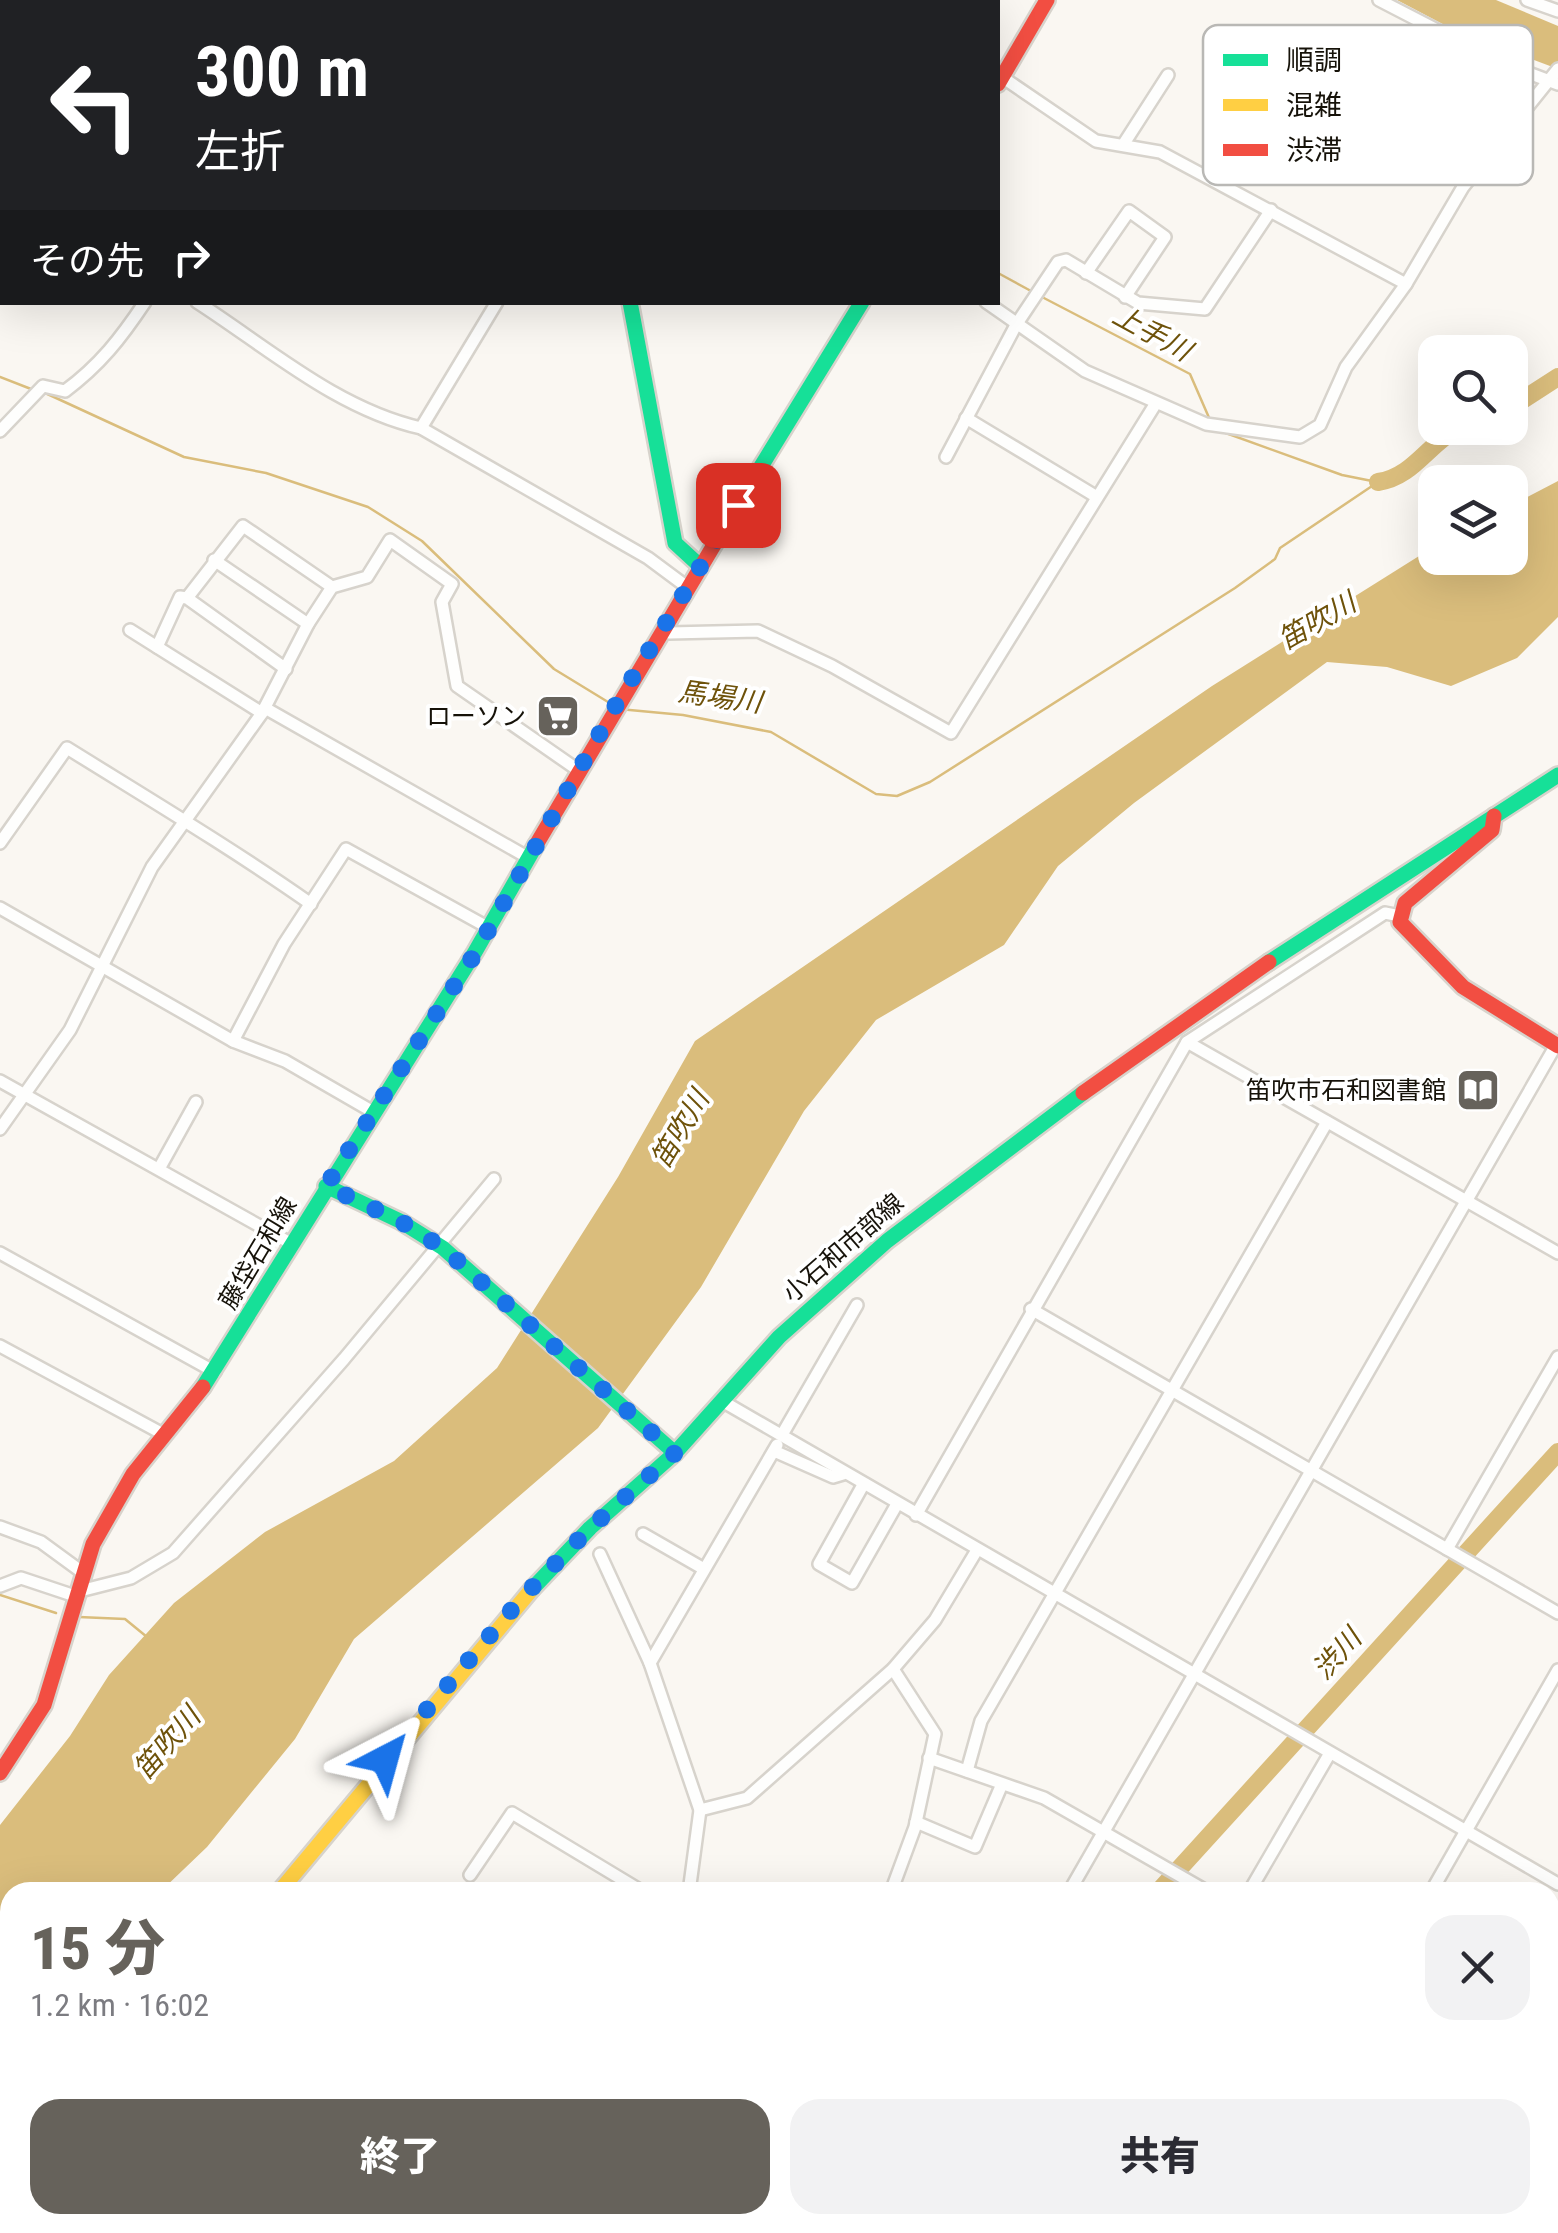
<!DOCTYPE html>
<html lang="ja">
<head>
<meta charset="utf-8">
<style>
  body { margin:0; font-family:"Roboto Condensed","Noto Sans JP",sans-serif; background:#f2f2f3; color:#2b2b33; height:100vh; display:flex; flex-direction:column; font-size:38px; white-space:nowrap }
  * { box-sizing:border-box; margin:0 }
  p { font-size:32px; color:#7c7c81 }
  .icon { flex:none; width:55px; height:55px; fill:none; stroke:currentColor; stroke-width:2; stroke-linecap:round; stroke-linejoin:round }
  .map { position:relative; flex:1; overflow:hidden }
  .drawer { position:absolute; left:0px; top:1882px; width:1560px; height:352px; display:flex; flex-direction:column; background:#fff; border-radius:30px 30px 0 0; box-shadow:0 10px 40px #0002 }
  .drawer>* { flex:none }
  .banner { position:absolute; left:0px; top:0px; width:1000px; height:305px; box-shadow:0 10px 40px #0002; background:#202124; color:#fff; overflow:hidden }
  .buttons { position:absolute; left:1418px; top:335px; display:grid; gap:20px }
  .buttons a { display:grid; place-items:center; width:110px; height:110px; border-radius:20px; background:#fff; box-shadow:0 10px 40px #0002; font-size:50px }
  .pin { position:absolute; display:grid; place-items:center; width:85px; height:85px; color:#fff; margin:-42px; border-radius:20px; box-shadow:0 5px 15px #0006 }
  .me { position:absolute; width:110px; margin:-55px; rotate:39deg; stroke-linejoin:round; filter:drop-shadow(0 0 8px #0008) }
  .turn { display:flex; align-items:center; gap:35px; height:210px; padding:0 30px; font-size:45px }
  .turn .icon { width:130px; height:130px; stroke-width:2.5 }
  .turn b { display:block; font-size:70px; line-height:85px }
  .then { display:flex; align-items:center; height:95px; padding:0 30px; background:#0003; gap:20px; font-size:38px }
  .round { display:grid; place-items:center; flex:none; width:105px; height:105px; border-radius:30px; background:#f2f2f3 }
  .summary { display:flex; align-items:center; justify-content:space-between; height:170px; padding:0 30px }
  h1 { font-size:60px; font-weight:800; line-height:75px; color:#66625b }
  .cta { display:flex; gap:20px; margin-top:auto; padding:20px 30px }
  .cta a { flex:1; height:115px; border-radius:30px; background:#66625b; color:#fff; font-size:40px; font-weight:800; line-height:115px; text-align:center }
  .cta a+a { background:#f2f2f3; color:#2b2b33 }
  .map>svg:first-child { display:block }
  .water { fill:#dabd7c }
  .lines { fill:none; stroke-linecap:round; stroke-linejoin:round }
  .stream { stroke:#dabd7c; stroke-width:2.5 }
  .river { stroke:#dabd7c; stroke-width:18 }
  .street-casing { stroke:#d7d3cc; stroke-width:16 }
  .fast-casing { stroke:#d7d3cc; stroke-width:20 }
  .slow-casing { stroke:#d7d3cc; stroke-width:20 }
  .jam-casing { stroke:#d7d3cc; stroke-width:20 }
  .street { stroke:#fefefd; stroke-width:11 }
  .fast { stroke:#16e098; stroke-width:15 }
  .slow { stroke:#ffcf43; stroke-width:15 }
  .jam { stroke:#f24e42; stroke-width:15 }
  .route { stroke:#1a73e8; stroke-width:18; stroke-dasharray:0 32.4 }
  .labels { text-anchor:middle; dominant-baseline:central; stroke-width:8; stroke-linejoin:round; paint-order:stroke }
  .poi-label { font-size:25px; fill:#161209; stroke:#fff; text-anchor:end }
  .street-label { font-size:25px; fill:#161209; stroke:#fff }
  .water-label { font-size:28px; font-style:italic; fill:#6e520a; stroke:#fff }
  .key { fill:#fff; stroke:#b9b8b5; stroke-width:2.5 }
  .key-label { font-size:28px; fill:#161209 }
</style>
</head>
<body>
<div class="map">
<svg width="1558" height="2233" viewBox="0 0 1558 2233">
  <rect width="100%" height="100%" fill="#faf7f2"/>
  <g class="water">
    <path d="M1397,0H1496L1558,26V69L1454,30Z"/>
    <path d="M1558,481V617L1517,658L1451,686L1387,667L1327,662L1134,803L1058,866L1004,945L876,1020L804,1111L701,1287L598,1428L354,1639L295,1739L207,1847L160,1892H10V2084L0,2099V1825L70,1736L109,1675L174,1603L265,1532L394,1461L497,1368L618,1177L695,1041L1212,686L1435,546V558H1510V506Z"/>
  </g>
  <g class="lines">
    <g class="stream">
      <path d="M544,0L545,2"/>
      <path d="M998,273L1031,291"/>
      <path d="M1042,297L1190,374L1210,420"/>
      <path d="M0,377L31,389"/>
      <path d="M43,392L184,457L266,473L368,507L422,541L554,669L608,702"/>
      <path d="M1223,432L1342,475L1377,482"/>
      <path d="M619,709L683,715L771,732L876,794L897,796L930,782L1235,588L1275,559L1280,548L1378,482"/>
      <path d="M0,1595L56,1613"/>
      <path d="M79,1617L125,1619L147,1637"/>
    </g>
    <g class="river">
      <path d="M1510,408L1558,377"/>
      <path d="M1378,482C1413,477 1428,444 1458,428"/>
      <path d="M1158,1892L1558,1452"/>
      <path d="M840,2233L848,2225"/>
    </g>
    <g class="street-casing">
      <g id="street">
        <path d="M264,0L269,2"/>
        <path d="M602,0L608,2"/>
        <path d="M1379,0L1499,62L1558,84"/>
        <path d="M1527,0L1558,11"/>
        <path d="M867,2L869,0"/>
        <path d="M0,22L2,23"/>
        <path d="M1002,77L1096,141L1160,152L1406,284"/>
        <path d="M1123,145L1168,75"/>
        <path d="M0,194L2,196"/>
        <path d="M1086,273L1129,211L1165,237L1125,297"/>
        <path d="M197,302C267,347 337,409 421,428L648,558L687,587"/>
        <path d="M986,302L1085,371L1206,424L1300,437L1320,425L1346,367L1406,284L1463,187L1558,69"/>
        <path d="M966,418L1097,497"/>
        <path d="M421,428L497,302"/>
        <path d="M0,431L43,386L65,391C100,365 121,338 145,302"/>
        <path d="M946,457L1016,325L1058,262L1066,260L1138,303L1205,309L1271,210"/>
        <path d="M214,560L308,624"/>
        <path d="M187,598L243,526L332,587"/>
        <path d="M662,629L669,633L758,631L832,666L951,733L1156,403"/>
        <path d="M130,630L262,713"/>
        <path d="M157,647L180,597L187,598L286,669"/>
        <path d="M265,708L527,857"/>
        <path d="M0,843L67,748C149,799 231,848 311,904"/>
        <path d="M0,908L233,1041L285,1061L375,1113"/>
        <path d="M233,1041L284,944L346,849L489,928"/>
        <path d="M1187,1042L1558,1253"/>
        <path d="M0,1081L292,1244"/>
        <path d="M0,1129L70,1030L152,867L262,713L308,624L332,587L367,577L390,540L452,584L442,602L457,686L578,770"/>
        <path d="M160,1167L196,1102"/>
        <path d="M0,1253L215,1372"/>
        <path d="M1031,1309L1558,1613"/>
        <path d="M0,1346L163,1434"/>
        <path d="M722,1401L1558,1884"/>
        <path d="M783,1433L857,1305"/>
        <path d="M774,1451L833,1477L843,1474"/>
        <path d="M863,1485L819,1564L852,1583L897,1504"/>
        <path d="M916,1515L1187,1042L1385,913L1400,916"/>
        <path d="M0,1527L41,1542L82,1572"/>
        <path d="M643,1534L704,1569"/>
        <path d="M1447,1549L1558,1357"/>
        <path d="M600,1554L650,1663L700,1810L689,1892"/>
        <path d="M0,1586L21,1578L75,1596"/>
        <path d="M76,1592L131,1578L173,1553L344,1359L494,1179"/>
        <path d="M650,1663L777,1445"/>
        <path d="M929,1758L1044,1798L1208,1892"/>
        <path d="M967,1771L981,1721L1327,1122"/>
        <path d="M700,1810L747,1798L893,1669L935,1620L977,1550"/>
        <path d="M916,1822L975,1847L1002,1784"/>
        <path d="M470,1875L512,1813L643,1892"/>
        <path d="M891,1892L915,1827L935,1734L893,1669"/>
        <path d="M1069,1892L1556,1045"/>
        <path d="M1249,1892L1330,1753"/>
        <path d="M1431,1892L1558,1670"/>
        <path d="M1550,1915L1558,1910"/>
        <path d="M1550,2129L1558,2133"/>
        <path d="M914,2225L924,2233"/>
        <path d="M184,2233L189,2225"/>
        <path d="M572,2233L573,2225"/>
        <path d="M1334,2233L1339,2225"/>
        <path d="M1515,2233L1520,2225"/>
      </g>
    </g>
    <g class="fast-casing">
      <g id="fast">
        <path d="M579,0V2"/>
        <path d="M0,79L2,76"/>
        <path d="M630,302L675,543L700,566"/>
        <path d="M746,491L862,302"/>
        <path d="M1269,962L1558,775"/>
        <path d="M326,1186L400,1221L443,1248L675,1453"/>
        <path d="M203,1387L475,952L536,845"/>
        <path d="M532,1589L590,1528L675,1453L779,1337L887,1241L1083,1093"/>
        <path d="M0,2204L10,2195"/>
        <path d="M272,2225L294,2233"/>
        <path d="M313,2225L341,2233"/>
        <path d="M362,2225L384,2233"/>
        <path d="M1280,2225L1288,2233"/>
        <path d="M1196,2233L1204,2225"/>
      </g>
    </g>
    <g class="slow-casing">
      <g id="slow">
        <path d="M59,2L61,0"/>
        <path d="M279,1892L532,1589"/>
      </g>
    </g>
    <g class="jam-casing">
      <g id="jam">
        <path d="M998,84L1047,0"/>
        <path d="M1494,816L1492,830L1405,903L1400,922L1463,987L1558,1046"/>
        <path d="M536,845L746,491"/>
        <path d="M1083,1093L1269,962"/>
        <path d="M0,1773L44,1705L93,1544L133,1474L203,1387"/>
        <path d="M0,2107L10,2112"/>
      </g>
    </g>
    <use href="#street" class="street"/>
    <use href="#fast" class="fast"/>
    <use href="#slow" class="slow"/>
    <use href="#jam" class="jam"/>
  </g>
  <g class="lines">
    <path class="route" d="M385,1759L520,1600L590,1528L675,1453L443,1248L400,1221L326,1186L476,952L617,703L738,505"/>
  </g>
  <defs>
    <g id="supermarket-square" transform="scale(2.25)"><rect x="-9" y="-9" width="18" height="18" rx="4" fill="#66625b" stroke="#fff"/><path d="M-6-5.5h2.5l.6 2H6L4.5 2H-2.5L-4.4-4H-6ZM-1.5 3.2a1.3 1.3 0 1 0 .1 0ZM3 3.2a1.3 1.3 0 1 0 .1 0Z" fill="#fff"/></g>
    <g id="library-square" transform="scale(2.25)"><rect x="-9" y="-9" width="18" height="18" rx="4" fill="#66625b" stroke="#fff"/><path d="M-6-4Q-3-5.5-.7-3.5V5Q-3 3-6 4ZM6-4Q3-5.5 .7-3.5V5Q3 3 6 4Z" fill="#fff"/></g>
  </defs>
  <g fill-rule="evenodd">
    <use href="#supermarket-square" x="558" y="716"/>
    <use href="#library-square" x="1478" y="1090"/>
  </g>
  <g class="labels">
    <g class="poi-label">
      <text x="526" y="716">ローソン</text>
      <text x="1446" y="1090">笛吹市石和図書館</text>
    </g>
    <g class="street-label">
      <text transform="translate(843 1248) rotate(-41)">小石和市部線</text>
      <text transform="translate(258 1253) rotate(-59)">藤垈石和線</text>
    </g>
    <g class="water-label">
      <text transform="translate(1152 333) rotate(29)">上手川</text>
      <text transform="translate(1317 621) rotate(-30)">笛吹川</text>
      <text transform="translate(720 697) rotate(8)">馬場川</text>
      <text transform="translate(680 1129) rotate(-59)">笛吹川</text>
      <text transform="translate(1337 1654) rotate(-48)">渋川</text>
      <text transform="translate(167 1743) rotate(-49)">笛吹川</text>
    </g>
  </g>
  <rect x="1203" y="25" width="330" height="160" rx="15" class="key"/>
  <rect x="1223" y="54" width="45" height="12" fill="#16e098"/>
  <rect x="1223" y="99" width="45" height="12" fill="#ffcf43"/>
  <rect x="1223" y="144" width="45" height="12" fill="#f24e42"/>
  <g class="key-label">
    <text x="1286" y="70">順調</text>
    <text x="1286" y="115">混雑</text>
    <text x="1286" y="160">渋滞</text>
  </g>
</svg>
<div class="buttons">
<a><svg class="icon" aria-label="search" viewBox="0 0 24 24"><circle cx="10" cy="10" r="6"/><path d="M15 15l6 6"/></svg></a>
<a><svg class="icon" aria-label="layers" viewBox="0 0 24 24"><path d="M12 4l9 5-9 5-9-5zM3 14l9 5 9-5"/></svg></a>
</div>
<div class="pin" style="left:738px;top:505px;background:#d93025"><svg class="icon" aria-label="arrive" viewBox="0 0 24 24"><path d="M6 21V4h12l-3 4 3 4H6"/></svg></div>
<svg class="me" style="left:385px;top:1759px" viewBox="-20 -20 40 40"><path d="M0-17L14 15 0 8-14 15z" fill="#1a73e8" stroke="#fff" stroke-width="4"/></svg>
<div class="banner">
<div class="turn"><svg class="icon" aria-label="left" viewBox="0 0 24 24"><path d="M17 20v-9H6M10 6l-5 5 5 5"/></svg><div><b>300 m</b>左折</div></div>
<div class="then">その先<svg class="icon" aria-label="right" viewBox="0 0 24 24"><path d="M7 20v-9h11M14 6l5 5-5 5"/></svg></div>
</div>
<section class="drawer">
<div class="summary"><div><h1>15 分</h1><p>1.2 km · 16:02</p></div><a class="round"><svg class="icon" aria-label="close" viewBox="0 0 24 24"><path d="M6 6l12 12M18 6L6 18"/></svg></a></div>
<div class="cta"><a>終了</a><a>共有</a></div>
</section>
</div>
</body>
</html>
